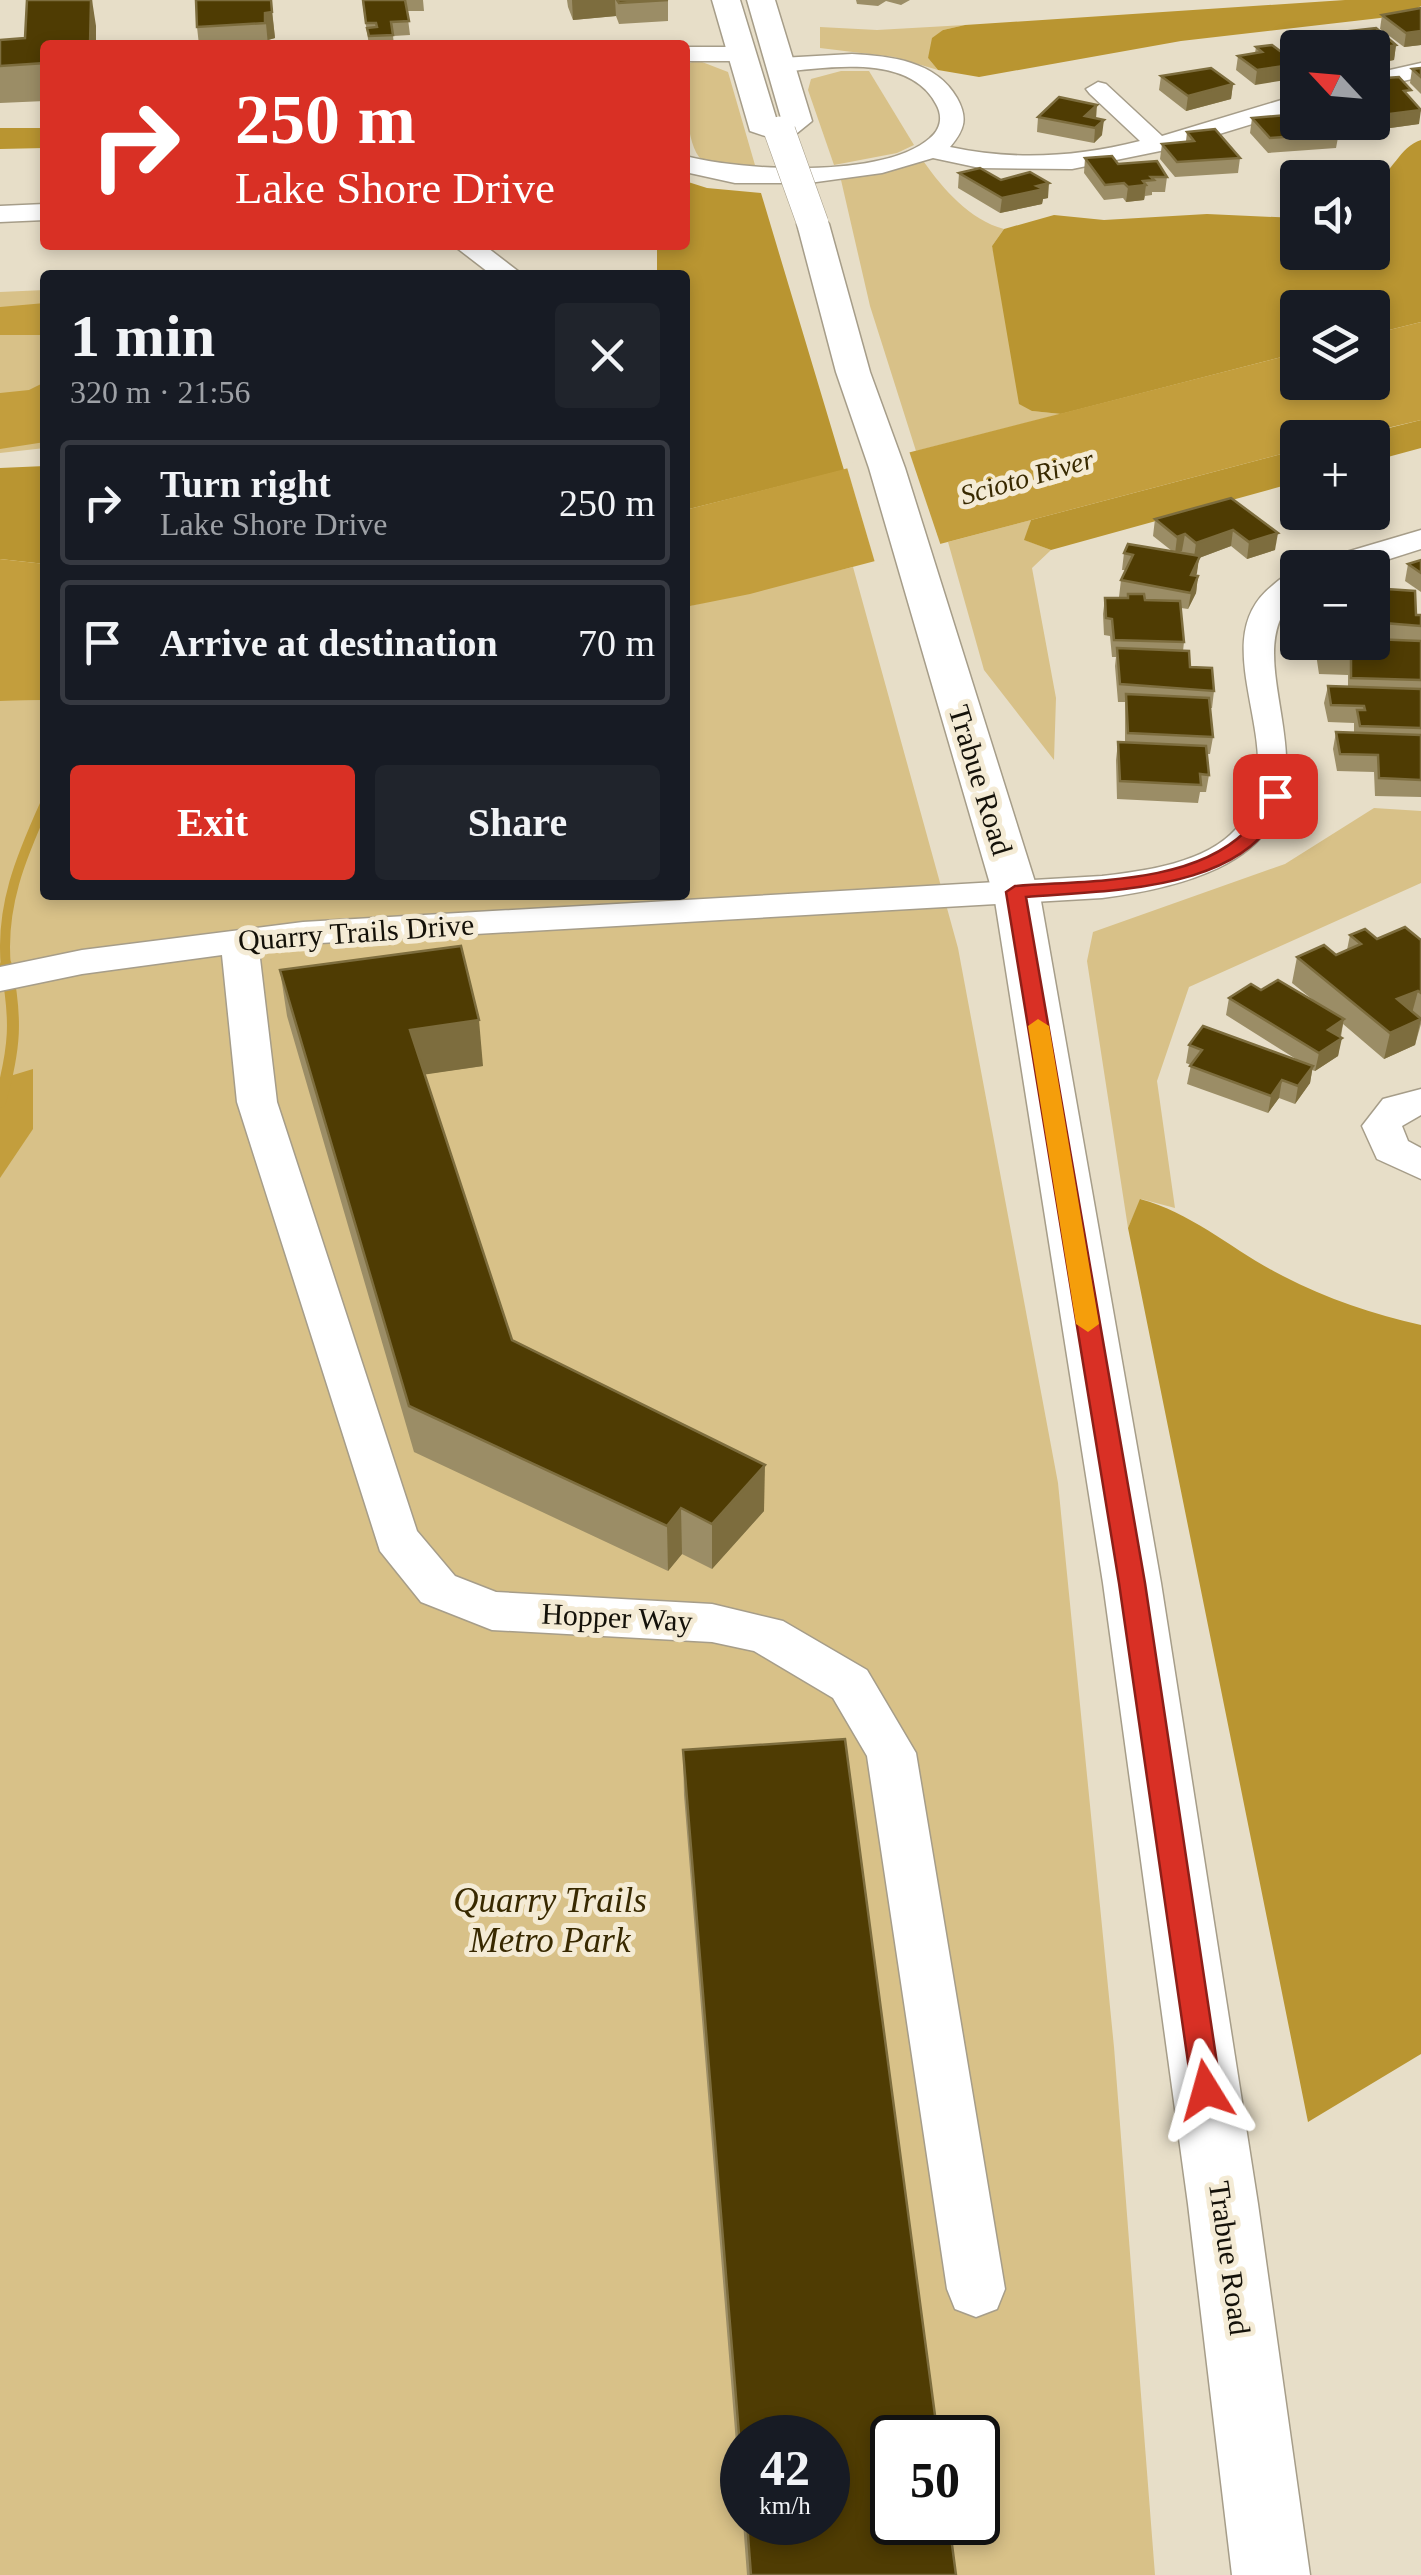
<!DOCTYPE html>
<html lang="en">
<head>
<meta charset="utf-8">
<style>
  body { margin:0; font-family:Georgia,serif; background:#20242c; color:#f1f3f6; height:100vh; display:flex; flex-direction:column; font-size:38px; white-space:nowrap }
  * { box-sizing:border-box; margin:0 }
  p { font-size:32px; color:#9ea1a6 }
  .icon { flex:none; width:55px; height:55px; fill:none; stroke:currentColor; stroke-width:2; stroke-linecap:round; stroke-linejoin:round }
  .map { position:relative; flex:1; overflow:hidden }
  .details { position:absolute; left:40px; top:270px; width:650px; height:630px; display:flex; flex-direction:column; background:#171b24; border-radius:10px; box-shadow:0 5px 15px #0003 }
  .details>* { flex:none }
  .guide { position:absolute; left:40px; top:40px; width:650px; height:210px; border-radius:10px; box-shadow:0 5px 15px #0003; background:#d93025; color:#fff; overflow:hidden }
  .needle { width:65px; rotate:296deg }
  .tools { position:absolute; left:1280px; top:30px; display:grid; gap:20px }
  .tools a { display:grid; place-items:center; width:110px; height:110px; border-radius:10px; background:#171b24; box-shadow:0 5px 15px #0003; font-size:50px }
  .speed { position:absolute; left:720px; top:2415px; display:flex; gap:20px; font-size:50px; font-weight:700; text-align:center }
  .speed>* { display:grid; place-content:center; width:130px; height:130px; border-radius:50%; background:#171b24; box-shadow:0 5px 15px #0003; line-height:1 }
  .speed small { font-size:25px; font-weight:400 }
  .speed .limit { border:5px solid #111; border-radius:15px; background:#fff; color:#111 }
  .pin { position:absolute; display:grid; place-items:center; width:85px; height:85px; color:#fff; margin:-42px; border-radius:20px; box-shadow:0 5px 15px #0006 }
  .me { position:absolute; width:110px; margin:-55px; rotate:352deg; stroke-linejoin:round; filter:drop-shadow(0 0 8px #0008) }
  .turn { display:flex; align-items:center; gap:35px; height:210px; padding:0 30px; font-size:45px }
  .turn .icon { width:130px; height:130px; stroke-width:2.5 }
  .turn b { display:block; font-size:70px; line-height:85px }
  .round { display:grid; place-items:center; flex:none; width:105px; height:105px; border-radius:10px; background:#20242c }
  .summary { display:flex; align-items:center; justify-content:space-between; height:170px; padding:0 30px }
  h1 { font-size:60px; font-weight:600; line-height:75px }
  .primary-button { display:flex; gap:20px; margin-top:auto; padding:20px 30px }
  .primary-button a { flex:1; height:115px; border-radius:10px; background:#d93025; color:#fff; font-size:40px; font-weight:600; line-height:115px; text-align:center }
  .primary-button a+a { background:#20242c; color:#f1f3f6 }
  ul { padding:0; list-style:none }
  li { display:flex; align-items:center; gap:30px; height:125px; margin:0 20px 15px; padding:0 10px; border:5px solid #363941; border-radius:10px }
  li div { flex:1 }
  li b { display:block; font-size:38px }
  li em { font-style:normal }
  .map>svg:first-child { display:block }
  .green { fill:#d8c188; fill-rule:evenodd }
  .forest { fill:#b99531 }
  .water { fill:#c39e3d }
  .pier { fill:#e7dec8 }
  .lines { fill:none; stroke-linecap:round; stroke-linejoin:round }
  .stream-far1 { stroke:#c39e3d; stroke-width:10 }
  .stream { stroke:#c39e3d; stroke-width:12 }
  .minor-casing { stroke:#a69d89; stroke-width:3 }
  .major-casing { stroke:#a69d89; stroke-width:3 }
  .minor { fill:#fff; fill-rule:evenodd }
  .major { fill:#fff; fill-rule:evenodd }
  .major-bridge-casing { stroke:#a69d89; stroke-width:32; stroke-linecap:butt }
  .major-bridge { stroke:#fff; stroke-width:31 }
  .wall { fill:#9b8d66 }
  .shaded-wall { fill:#7d6d3e }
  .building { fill:#4f3c03; stroke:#7d6d3e; stroke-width:2.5 }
  .route { fill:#d93025; stroke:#8d1f18; stroke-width:2.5 }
  .slow { fill:#f59e0b }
  .labels { text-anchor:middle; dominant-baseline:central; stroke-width:10; stroke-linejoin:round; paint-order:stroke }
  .far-water-label { font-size:28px; font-style:italic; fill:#382900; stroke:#f4ebd5 }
  .street-label { font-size:30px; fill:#141109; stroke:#f4ebd5 }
  .near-park-label { font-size:35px; font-style:italic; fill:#382900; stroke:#f4ebd5 }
</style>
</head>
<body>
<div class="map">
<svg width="1421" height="2575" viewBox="0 0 1421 2575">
  <rect width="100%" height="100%" fill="#e7dec8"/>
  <g class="green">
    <path d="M965,25L943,30L928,58L938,70L894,57L820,48V27L877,30Z"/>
    <path d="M697,60L728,72L757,172C742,169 714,169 702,160C685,146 685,86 685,65Z"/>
    <path d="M841,71H869L914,145L897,153L834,165L808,90L811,79Z"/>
    <path d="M924,162C943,189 970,220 1004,229L992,246L1032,411L1061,414L916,451L870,306L841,180Z"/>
    <path d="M45,290V448L0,453V292Z"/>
    <path d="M1031,520L1025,540L1051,550L1032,568L1056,698L1054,760L984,670L948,542Z"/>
    <path d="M853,567L958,948L1058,1483L1114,2047L1155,2575H0V701L45,700V895H685V607ZM742,2438H828V2522H742ZM892,2438H978V2522H892Z"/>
    <path d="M1374,808L1421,811V883L1189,987L1157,1081L1175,1208L1141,1199L1128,1228L1087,961L1093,932L1285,864Z"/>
  </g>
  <g class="forest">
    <path d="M1345,0H1421V6L1406,15L1181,41L979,77L938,70L928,58L932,38L943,30L965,25Z"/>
    <path d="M0,128H45V148L0,149Z"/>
    <path d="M1421,140V322L1373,334L1372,308H1298L1297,353L1061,414L1032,411L1019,404L992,246L1004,229L1054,215L1104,220L1207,214L1297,218L1298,252H1372L1373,183C1393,173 1399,147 1421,140Z"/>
    <path d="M685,181L707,188L761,193L844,470L685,510V275H657V245H685Z"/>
    <path d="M1421,420V448L1373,461L1372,438H1349Z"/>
    <path d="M1297,450V482L1051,550L1024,540L1031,520Z"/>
    <path d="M45,466V564L0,559V468Z"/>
    <path d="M1140,1199C1195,1214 1233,1251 1283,1276C1327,1299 1373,1314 1421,1325V2054L1308,2122L1128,1228Z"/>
  </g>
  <g class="water">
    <path d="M45,303V335H0V307Z"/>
    <path d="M1421,322V420L1349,437L1298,438L1297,450L750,594L685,607V510L1297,353L1298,382H1372L1373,334Z"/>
    <path d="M45,382V442L0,449V393L29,390Z"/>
    <path d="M0,559L45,564V700L0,701Z"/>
    <path d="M33,1069V1129L0,1178V1079Z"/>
  </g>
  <path class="pier" d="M908,448L942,549L876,566L846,464Z"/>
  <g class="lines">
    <path class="stream-far1" d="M6,967C0,907 21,857 45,804"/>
    <path class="stream" d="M0,1102C15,1048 17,1020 6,965"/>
    <g class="minor-casing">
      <g id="minor">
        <path d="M685,47H740L752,54L740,61H685Z"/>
        <path d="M852,54C891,56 936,61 957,98C968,118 965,129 950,147C1014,161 1077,157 1140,141L1090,94L1086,89L1098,82L1106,84L1162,136L1298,95V110L1170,149L1072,169L980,168L933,158L882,173L809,183H735L685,172V156C742,171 884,179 930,138C941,129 943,116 936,104C909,53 828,68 781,72L769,65L781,58Z"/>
        <path d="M1421,63V77L1372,88V74Z"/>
        <path d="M45,204V220L0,222V206Z"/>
        <path d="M453,245H484L523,275H492Z"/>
        <path d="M1421,530V549L1361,568H1312L1316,561Z"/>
        <path d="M1298,571V596C1209,669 1421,857 1102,898L303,944L259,950L277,1102L417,1531L455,1576L496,1592L712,1604L783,1621L867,1670L916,1753L1005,2289L997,2309L976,2317L955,2309L947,2289L867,1756L833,1698L754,1651L712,1642L492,1630L421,1602L380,1551L237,1102L222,955L82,974L0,991V967L82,950L303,922L1102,876C1145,871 1206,863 1236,829C1300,758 1198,645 1272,586C1280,579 1287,573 1298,571Z"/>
        <path d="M1421,1089V1115L1402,1126L1408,1141L1421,1148V1179L1377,1159L1362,1126L1383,1099Z"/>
      </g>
    </g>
    <g class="major-casing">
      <g id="major">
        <path d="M712,0H740L777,121L781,118L747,0H775L812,121L791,138L780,141L750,131Z"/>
        <path d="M813,214L824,217L829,224L870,372L905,468L1041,901L1161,1583L1258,2204L1310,2575H1232L1188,2204L1103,1583L995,901L869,468L836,372L797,224L802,217Z"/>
      </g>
    </g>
    <use href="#minor" class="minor"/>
    <use href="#major" class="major"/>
    <g class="major-bridge-casing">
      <path id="major-bridge" d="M780,132L813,224"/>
    </g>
    <use href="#major-bridge" class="major-bridge"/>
  </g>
  <g class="wall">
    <path d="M271,0L275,38L268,40V45H199L197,27Z"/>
    <path d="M362,0H423L424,11H407L410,35L393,36L394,45H369Z"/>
    <path d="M567,0H668V21L619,24L616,16L573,20L568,7Z"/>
    <path d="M856,0H910L901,5L886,1L878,6L857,4Z"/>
    <path d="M1421,8V45L1404,47L1380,29L1382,15Z"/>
    <path d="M96,26L45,45V101L0,103V40L25,38Z"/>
    <path d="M1376,28L1396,45L1394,60L1372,64V48H1321L1324,34Z"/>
    <path d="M1272,45L1255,85L1236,70L1238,56L1255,53L1256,47Z"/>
    <path d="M1421,68V94L1410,83L1412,69Z"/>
    <path d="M1161,76L1233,84L1231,99L1186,111L1159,90Z"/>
    <path d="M1372,79L1410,97L1419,124L1383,129L1382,133L1348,135L1337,122H1372Z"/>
    <path d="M1289,102L1340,127L1336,148L1268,153L1250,133L1252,118L1287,115Z"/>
    <path d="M1038,117L1096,119L1102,135L1094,143L1037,132Z"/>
    <path d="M1187,132L1240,158L1238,173L1175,177L1160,159L1162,144L1186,141Z"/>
    <path d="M1085,158L1118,164L1167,177L1165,192H1152V195L1145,196L1144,200L1126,202L1123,198L1104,200L1084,173Z"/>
    <path d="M959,173L1001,180L1048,198L1043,199L1042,204L1000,213L958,188Z"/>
    <path d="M1231,498L1275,550L1247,559L1231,546L1199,558L1196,576H1198L1196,593L1188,609L1181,608L1184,642L1183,651L1190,667L1214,691L1212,708H1210L1213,737L1210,754H1207L1209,775L1206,792H1200L1198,803L1117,799L1116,760L1118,742L1125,743V702H1118L1115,666L1116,657H1112L1110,636L1104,635L1103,614L1105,598H1128L1119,597L1121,580L1126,570H1122L1124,553L1172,551L1153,536L1155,519Z"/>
    <path d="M1421,560V592L1405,581L1408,564Z"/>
    <path d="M1372,588L1416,615H1421V797L1375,796L1374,772L1337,771L1333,749L1336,732H1354V723L1328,722L1324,703L1328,686L1348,687V675L1319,674L1316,654L1318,642H1372Z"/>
    <path d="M1350,935L1377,939L1421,940V1024L1415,1045L1384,1059L1343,1024L1338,1056L1315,1071L1312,1070L1310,1083L1295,1104L1279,1098L1268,1113L1187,1084L1191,1065L1186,1063L1189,1045L1296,1059L1226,1015L1229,998L1261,990L1318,1004L1292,983L1297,957L1336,955L1347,950Z"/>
    <path d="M280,970L483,1066L425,1074L512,1340L764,1511L712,1569L682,1554L668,1571L414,1452L287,1016Z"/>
    <path d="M683,1750L956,2575H747L743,2522H828L742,2438V2518L684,1795Z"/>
  </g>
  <g class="shaded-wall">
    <path d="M91,0H92L96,26V45H90Z"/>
    <path d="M572,0H615L616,16L573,20Z"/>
    <path d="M272,12L275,38L268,40V45L265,13Z"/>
    <path d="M1421,31V45L1404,47L1406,33Z"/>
    <path d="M1396,45L1394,60L1372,64V50Z"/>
    <path d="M1298,64V78L1255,85L1257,70Z"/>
    <path d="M1233,84L1231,99L1186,111L1188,96Z"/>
    <path d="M1097,105L1096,119L1085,116Z"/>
    <path d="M1421,110L1419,124L1383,129L1385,118L1382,115Z"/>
    <path d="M1104,120L1102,135L1094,143L1095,128Z"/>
    <path d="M1049,183L1048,198L1043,199L1042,204L1000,213L1002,198Z"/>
    <path d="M1146,185L1144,200L1126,202L1128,187Z"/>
    <path d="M1233,530L1231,546L1199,558L1197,573L1189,592L1196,543Z"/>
    <path d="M1278,533L1275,550L1247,559L1249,542Z"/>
    <path d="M1185,534L1182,551L1175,554L1177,537Z"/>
    <path d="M1198,576L1196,593L1188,609L1191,593Z"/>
    <path d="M1418,991L1411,1017L1397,999Z"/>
    <path d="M1344,1019L1340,1037L1328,1030Z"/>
    <path d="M1421,1019L1415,1045L1384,1059L1390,1033Z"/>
    <path d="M479,1020L483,1066L415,1076L410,1030Z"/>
    <path d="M1342,1038L1338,1056L1315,1071L1319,1053Z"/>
    <path d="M1313,1066L1310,1083L1295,1104L1298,1086Z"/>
    <path d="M1282,1080L1279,1098L1268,1113L1271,1096Z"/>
    <path d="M765,1465L764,1511L712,1569V1524Z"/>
    <path d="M681,1508L682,1554L668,1571L667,1526Z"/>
  </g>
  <g class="building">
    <path d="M27,0H91L90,45H45V63L0,66V40L25,38Z"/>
    <path d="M196,0H271L272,12L265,13V23L197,27Z"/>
    <path d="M363,0H405L409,21L391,22L393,35L369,36L367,28L377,27L376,23H366Z"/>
    <path d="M617,0H668L619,3Z"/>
    <path d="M1421,8V31L1406,33L1382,15Z"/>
    <path d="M1376,28L1396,45L1372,50V48H1339L1324,34Z"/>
    <path d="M1272,45L1280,51L1294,49L1298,52V64L1257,70L1238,56L1262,52L1256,47Z"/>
    <path d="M1211,68L1233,84L1188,96L1161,76Z"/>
    <path d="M1421,68V77L1412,69Z"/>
    <path d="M1399,77L1411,90L1404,91L1421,110L1382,115L1385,118L1372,119V93L1386,96L1372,83V79Z"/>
    <path d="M1059,97L1097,105L1085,116L1104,120L1095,128L1038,117Z"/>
    <path d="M1298,101V112L1289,102Z"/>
    <path d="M1298,114V122H1336L1340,127L1333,128L1338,133L1270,138L1252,118Z"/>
    <path d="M1215,129L1240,158L1177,162L1162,144L1194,141L1187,132Z"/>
    <path d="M1112,156L1118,164L1157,161L1167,177H1151L1154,180L1143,181L1146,185L1128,187L1124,183L1105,185L1085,158Z"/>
    <path d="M980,168L1001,180L1030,172L1049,183L1037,186L1044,189L1002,198L959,173Z"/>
    <path d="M1231,498L1278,533L1249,542L1233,530L1196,543L1185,534L1177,537L1155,519Z"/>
    <path d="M1128,544L1200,556L1191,575L1198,576L1191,593L1121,580L1133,555L1124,553Z"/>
    <path d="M1421,560V573L1408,564Z"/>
    <path d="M1372,588L1415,591L1416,615H1421V626L1372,622Z"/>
    <path d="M1128,594H1144L1145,600L1180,601L1184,642L1114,640L1112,619L1106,618L1105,598H1128Z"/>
    <path d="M1372,639L1421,641V680L1351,678V658L1323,657L1320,642H1372Z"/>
    <path d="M1117,648L1189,651L1190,667L1212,668L1214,691L1120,684Z"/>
    <path d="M1328,686L1421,689V728L1360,726L1357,710H1365L1364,706L1331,705Z"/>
    <path d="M1126,694L1209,698L1213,737L1128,733Z"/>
    <path d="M1336,732L1421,735V780L1379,778L1378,755L1340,754Z"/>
    <path d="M1118,742L1206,746L1209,775L1200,774L1201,785L1120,781Z"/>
    <path d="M1405,927L1421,940V993L1418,991L1397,999L1421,1019L1390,1033L1297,957L1324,945L1336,955L1361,944L1350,935L1365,929L1377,939Z"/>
    <path d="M461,946L479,1020L410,1030L512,1340L765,1465L712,1524L681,1508L667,1526L409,1406L280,970Z"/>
    <path d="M1278,980L1344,1019L1328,1030L1342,1038L1319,1053L1229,998L1251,984L1261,990Z"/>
    <path d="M1203,1026L1313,1066L1298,1086L1282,1080L1271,1096L1190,1066L1202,1050L1189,1045Z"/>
    <path d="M845,1739L938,2438H892V2522H949L956,2575H751L747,2522H828V2438H742V2471L683,1750Z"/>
  </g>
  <path class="route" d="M1275,790L1284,796C1257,893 1106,890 1026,897L1145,1583L1221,2090L1217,2100L1206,2104L1196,2100L1192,2090L1119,1583L1006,892L1015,886C1087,880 1190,885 1245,832C1257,821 1261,805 1268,792Z"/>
  <path class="slow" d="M1038,1019L1049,1026L1099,1324L1088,1332L1076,1324L1028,1026Z"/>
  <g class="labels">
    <g class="far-water-label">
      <text transform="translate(1027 477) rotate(-16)">Scioto River</text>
    </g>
    <g class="street-label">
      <text transform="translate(981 780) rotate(73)">Trabue Road</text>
      <text transform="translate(356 932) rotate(-4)">Quarry Trails Drive</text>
      <text transform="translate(617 1617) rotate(3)">Hopper Way</text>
      <text transform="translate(1230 2258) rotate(82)">Trabue Road</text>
    </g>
    <g class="near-park-label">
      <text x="550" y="1900">Quarry Trails<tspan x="550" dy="40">Metro Park</tspan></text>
    </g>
  </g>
</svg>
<div class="tools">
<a><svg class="needle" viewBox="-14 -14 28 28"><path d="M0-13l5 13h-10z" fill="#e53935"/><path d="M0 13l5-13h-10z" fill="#9ea1a6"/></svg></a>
<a><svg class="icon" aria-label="sound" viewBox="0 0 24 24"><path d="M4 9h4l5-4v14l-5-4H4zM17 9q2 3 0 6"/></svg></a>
<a><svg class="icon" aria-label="layers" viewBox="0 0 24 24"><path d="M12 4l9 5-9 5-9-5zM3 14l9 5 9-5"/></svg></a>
<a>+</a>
<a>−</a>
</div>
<div class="speed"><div>42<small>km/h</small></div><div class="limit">50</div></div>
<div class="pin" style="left:1275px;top:796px;background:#d93025"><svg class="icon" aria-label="arrive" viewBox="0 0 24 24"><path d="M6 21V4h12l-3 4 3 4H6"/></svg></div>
<svg class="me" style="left:1206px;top:2090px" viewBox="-20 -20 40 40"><path d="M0-17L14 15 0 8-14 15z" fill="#d93025" stroke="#fff" stroke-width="4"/></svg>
<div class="guide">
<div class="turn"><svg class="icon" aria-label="right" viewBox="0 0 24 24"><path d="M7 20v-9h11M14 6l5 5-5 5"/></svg><div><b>250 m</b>Lake Shore Drive</div></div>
</div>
<section class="details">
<div class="summary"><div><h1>1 min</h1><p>320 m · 21:56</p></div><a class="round"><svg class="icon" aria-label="close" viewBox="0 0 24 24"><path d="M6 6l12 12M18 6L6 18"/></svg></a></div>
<ul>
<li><svg class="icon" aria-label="right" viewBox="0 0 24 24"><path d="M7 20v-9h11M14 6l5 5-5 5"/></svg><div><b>Turn right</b><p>Lake Shore Drive</p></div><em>250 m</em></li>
<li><svg class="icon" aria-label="arrive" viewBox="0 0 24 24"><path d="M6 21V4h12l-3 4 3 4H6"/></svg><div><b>Arrive at destination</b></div><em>70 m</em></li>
</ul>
<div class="primary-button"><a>Exit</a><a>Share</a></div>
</section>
</div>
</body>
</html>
